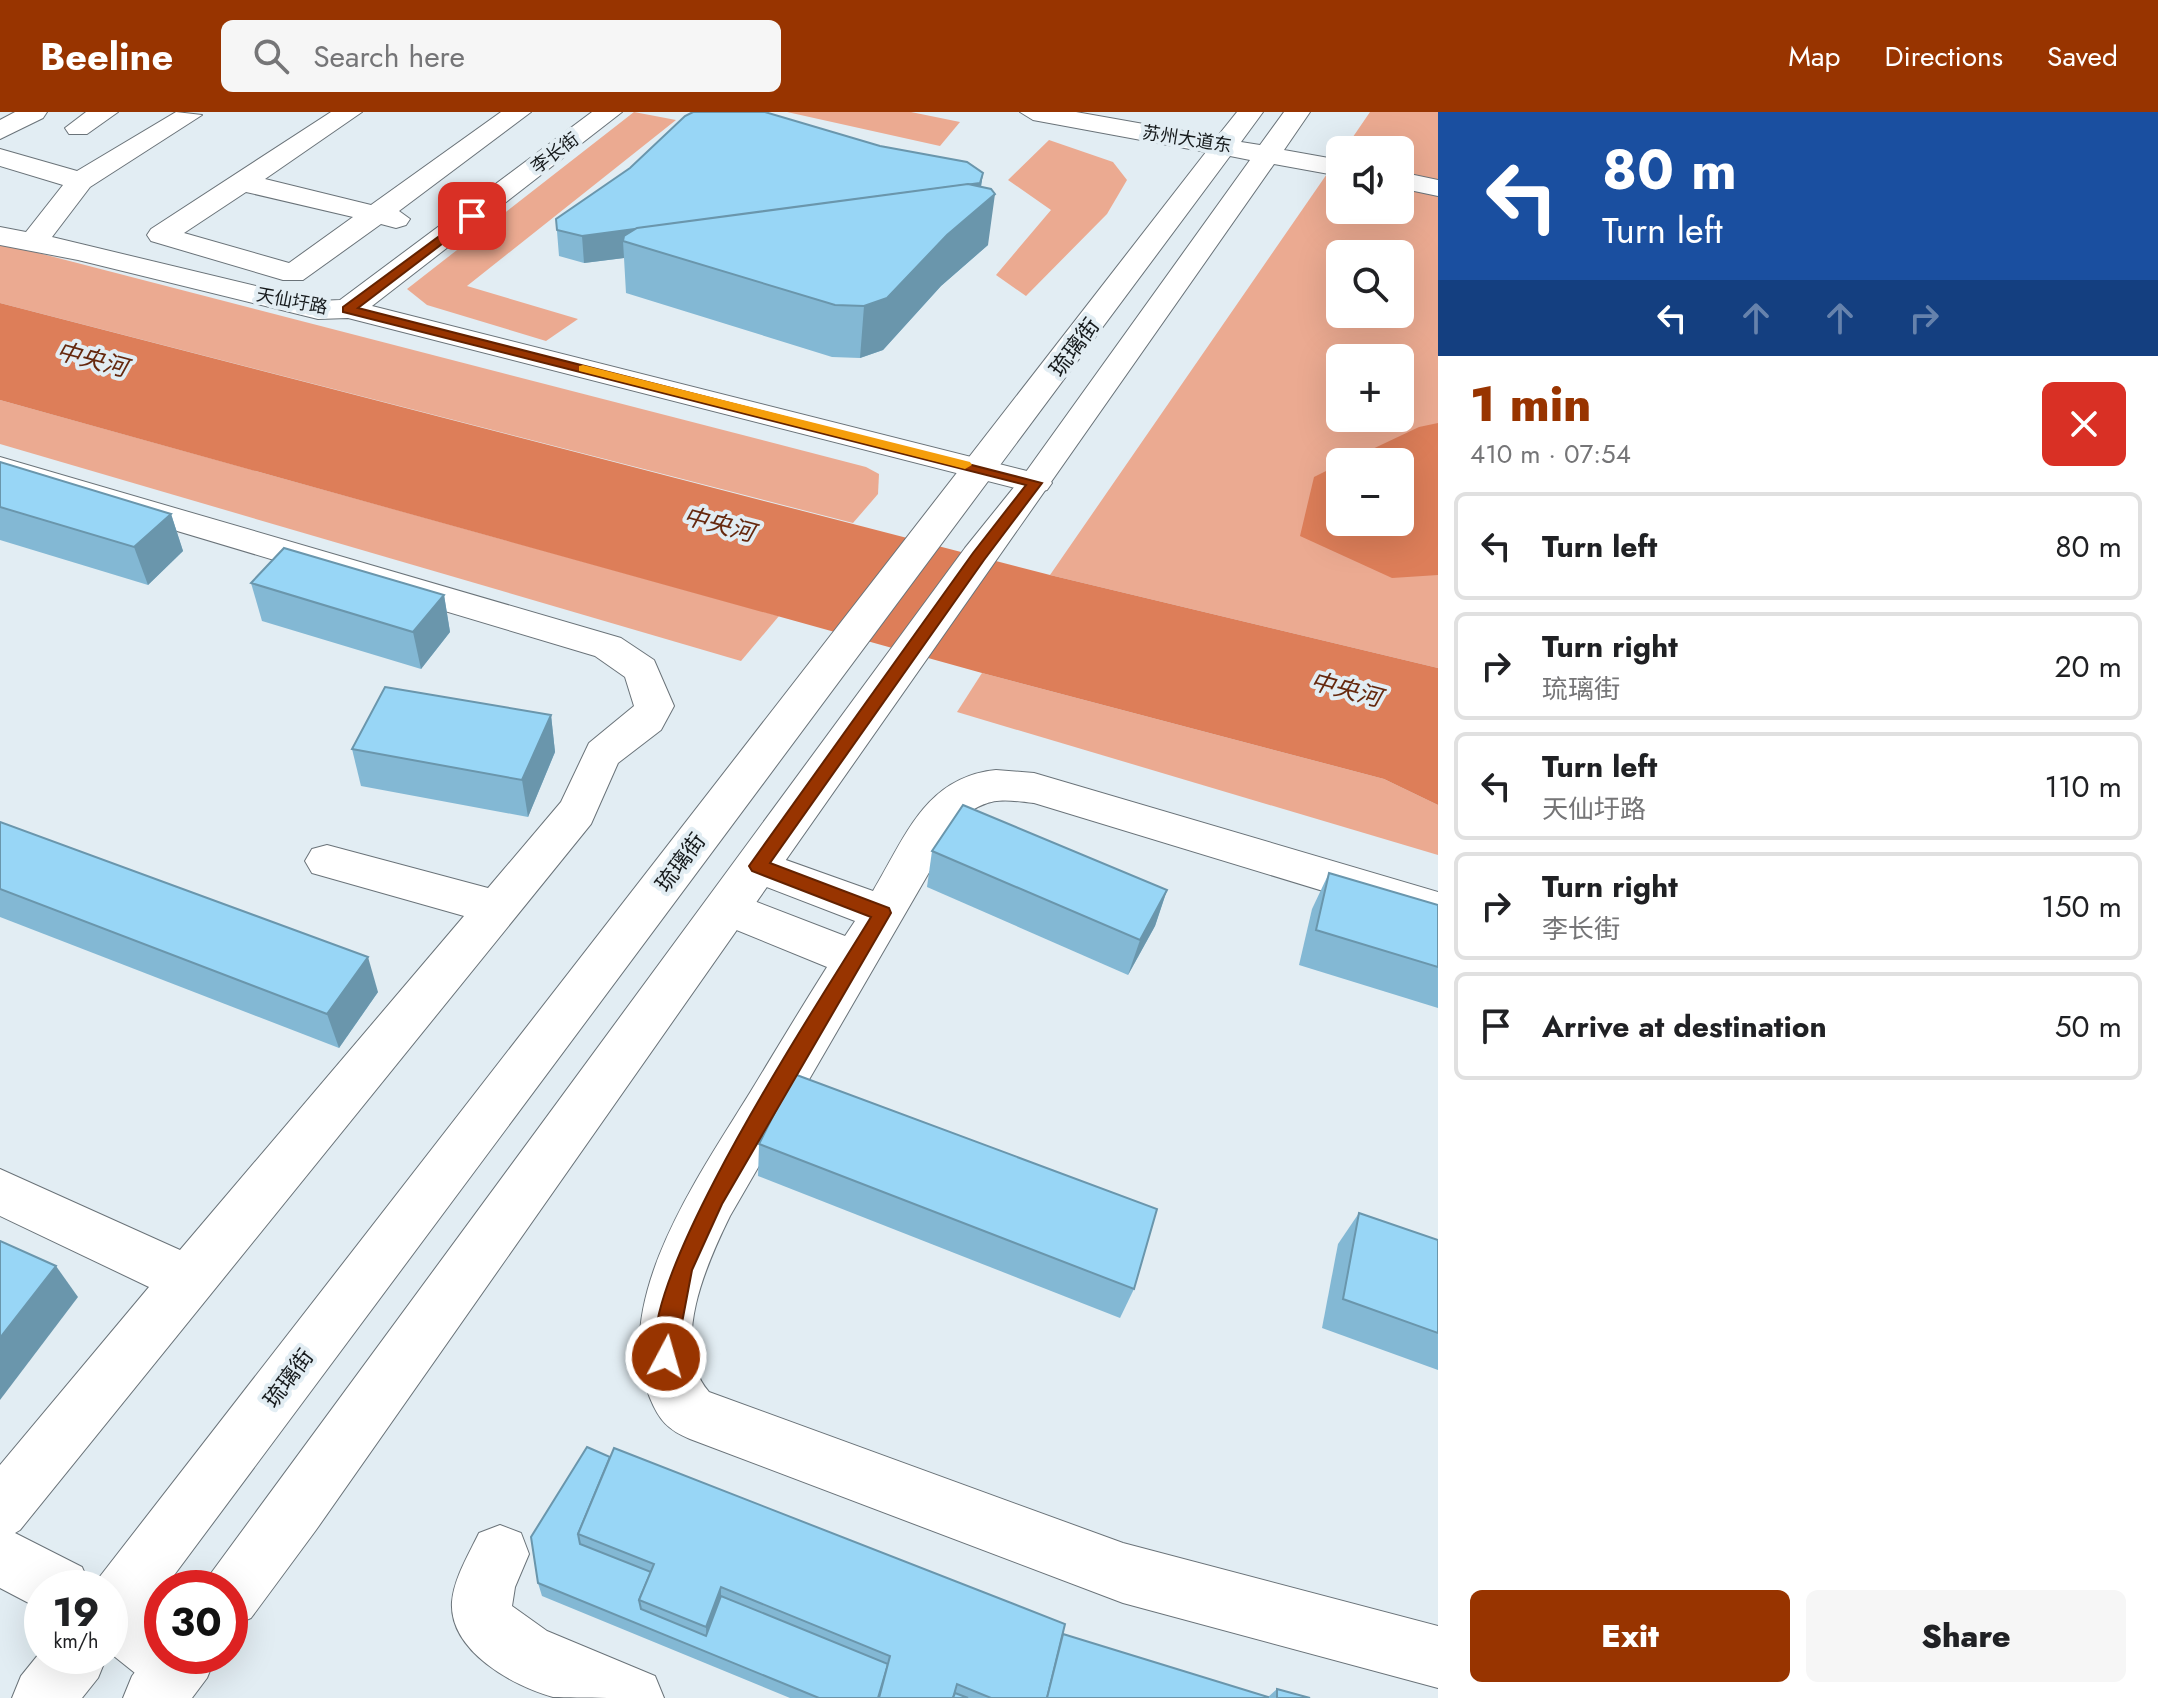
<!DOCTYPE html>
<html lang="en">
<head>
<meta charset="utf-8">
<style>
  body { margin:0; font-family:Jost,"Noto Sans SC",sans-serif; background:#f6f6f6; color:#202124; height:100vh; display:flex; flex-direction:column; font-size:30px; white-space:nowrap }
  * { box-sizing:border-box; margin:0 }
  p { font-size:26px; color:#757577 }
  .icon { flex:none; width:44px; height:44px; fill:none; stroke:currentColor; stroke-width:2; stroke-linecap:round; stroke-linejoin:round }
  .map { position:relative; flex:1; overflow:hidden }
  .side { display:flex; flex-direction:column; background:#fff; width:720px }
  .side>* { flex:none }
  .banner { background:#1a4fa0; color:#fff; overflow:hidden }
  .buttons { position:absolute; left:1326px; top:24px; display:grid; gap:16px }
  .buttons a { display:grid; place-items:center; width:88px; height:88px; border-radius:12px; background:#fff; box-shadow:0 8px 32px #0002; font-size:40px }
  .speed { position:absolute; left:24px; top:1458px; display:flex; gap:16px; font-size:40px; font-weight:700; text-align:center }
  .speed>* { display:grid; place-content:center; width:104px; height:104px; border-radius:50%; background:#fff; box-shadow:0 8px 32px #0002; line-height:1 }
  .speed small { font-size:20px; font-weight:400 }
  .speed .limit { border:12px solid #d22; background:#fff; color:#111 }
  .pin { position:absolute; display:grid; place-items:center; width:68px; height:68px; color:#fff; margin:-34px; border-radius:16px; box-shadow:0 4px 12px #0006 }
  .me { position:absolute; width:88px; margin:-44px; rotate:6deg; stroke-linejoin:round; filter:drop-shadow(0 0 6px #0008) }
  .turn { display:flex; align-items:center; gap:28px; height:168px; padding:0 32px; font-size:36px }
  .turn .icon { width:104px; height:104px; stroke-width:2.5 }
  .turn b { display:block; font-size:56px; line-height:68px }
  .lanes { display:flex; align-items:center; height:76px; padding:0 32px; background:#0003; justify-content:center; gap:40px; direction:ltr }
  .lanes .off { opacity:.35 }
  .round { display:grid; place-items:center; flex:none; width:84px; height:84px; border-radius:12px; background:#f6f6f6 }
  .headline { display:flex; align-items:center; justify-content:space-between; height:136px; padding:0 32px }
  h1 { font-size:48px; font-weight:800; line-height:60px; color:#983400 }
  .cta { display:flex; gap:16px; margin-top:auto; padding:16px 32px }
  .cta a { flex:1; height:92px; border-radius:12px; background:#983400; color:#fff; font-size:32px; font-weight:800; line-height:92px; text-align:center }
  .cta a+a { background:#f6f6f6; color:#202124 }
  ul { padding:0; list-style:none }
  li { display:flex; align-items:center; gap:24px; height:108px; margin:0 16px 12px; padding:0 16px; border:4px solid #e0e0e0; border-radius:12px }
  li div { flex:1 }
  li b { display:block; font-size:30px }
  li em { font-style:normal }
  header { display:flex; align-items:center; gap:48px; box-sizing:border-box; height:112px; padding:0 40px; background:#983400; color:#fff }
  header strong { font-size:38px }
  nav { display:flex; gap:44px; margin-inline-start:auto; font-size:28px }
  .search { width:560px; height:72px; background:#f6f6f6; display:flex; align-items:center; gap:20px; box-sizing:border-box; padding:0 28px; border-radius:12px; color:#757577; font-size:30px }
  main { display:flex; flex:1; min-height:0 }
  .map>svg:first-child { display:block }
  .green { fill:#ebaa91; fill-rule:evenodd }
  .water { fill:#dd7e59 }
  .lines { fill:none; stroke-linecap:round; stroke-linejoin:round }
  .minor-casing { stroke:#6a7379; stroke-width:2 }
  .major-casing { stroke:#6a7379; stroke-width:2 }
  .minor { fill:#fff; fill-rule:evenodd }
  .major { fill:#fff; fill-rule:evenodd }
  .wall { fill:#83b8d4 }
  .shaded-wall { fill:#6a96ac }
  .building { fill:#98d6f6; stroke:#6a96ac; stroke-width:2 }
  .route { fill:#983400; stroke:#632200; stroke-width:2 }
  .slow { fill:#f59e0b }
  .labels { text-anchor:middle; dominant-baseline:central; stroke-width:8; stroke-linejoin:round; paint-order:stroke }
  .far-street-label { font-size:18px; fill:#161a1c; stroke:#e2edf3 }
  .street-label { font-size:22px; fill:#161a1c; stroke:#e2edf3 }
  .water-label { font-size:24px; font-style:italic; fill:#65280e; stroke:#e2edf3 }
</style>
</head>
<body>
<header>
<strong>Beeline</strong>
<div class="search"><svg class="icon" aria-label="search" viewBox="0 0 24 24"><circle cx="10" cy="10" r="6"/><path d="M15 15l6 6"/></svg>Search here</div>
<nav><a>Map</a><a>Directions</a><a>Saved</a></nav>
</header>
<main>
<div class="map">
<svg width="1438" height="1586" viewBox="0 0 1438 1586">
  <rect width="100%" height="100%" fill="#e2edf3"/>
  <g class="green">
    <path d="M634,0L676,8L467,174L578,207L546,229L427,193L407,177Z"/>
    <path d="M787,0H911L960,10L940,34Z"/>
    <path d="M1370,0H1438V556L1050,463L1340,43V98H1400V38H1344ZM1340,142H1400V202H1340ZM1340,246H1400V306H1340ZM1340,350H1400V410H1340Z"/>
    <path d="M1049,28L1113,50L1127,68L1107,102L1026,184L996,163L1051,98L1008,68Z"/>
    <path d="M0,131L866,355L879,362L878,382L853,411L0,191Z"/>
    <path d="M0,288L779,504L741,549L0,332Z"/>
    <path d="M982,561L1384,667L1438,693V743L957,600Z"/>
  </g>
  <g class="water">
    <path d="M0,191L1050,463L1438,556V693L1384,667L982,561L0,288Z"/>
    <path d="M1438,311V463L1392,466L1300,424L1314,365L1340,352V410H1400V350H1345L1419,315Z"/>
  </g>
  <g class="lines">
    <g class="minor-casing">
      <g id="minor">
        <path d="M15,0H47L43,6L0,27V8Z"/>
        <path d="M86,0H118L87,22H69L65,16Z"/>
        <path d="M176,0L202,3L90,75L52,125L318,189L340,188L592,0H622L372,194L1047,364L1052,371L1047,378L1035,381L348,206L318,207L78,148L0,133V115L26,120L63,73L0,54V37L77,59Z"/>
        <path d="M331,0H362L265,67L371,93L501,0H531L399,99L410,107L406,113L396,116L381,112L303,168H283L151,129L147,123L151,117ZM246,80L353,105L289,151L184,121Z"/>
        <path d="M0,345L621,526L654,548L674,594L661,618L618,651L591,712L20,1418L15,1421L82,1455L91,1476H42V1498L0,1476V1353L149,1175L0,1104V1057L180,1138L464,804L312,761L305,749L312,737L327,733L488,776L561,690L589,631L634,594L625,565L595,544L0,366Z"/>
        <path d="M996,658L1034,661L1438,780V814L1034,691C1000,687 988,685 960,707L730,1104C707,1151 669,1234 709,1280L1123,1431L1438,1514V1576L1123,1491L690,1327C668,1318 659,1308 650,1286C608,1190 702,1059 751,979C776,938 801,896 827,855L712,808L706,796L712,784L728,779L845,824L855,809L743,766L736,754L743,742L758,738L873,779C905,726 925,665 996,658Z"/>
        <path d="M500,1413L521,1421L529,1442L515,1475L512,1494L547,1519L655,1564L664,1586C636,1586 578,1586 553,1585C513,1574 449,1539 452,1490C454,1466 469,1442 479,1421Z"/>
        <path d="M110,1474L131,1483L162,1505V1544H192L184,1565L162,1574L140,1565L110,1541V1476H105Z"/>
      </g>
    </g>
    <g class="major-casing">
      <g id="major">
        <path d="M1020,0H1076L1217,25L1237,0H1263L1241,30L1260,33L1284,0H1310L1284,38L1340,48V64L1274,52L316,1418L251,1506L230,1515V1476H204L209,1464L965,436L1023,364L1250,48L1230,44L131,1521L110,1530V1476H91L1206,40L1033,8Z"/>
        <path d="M1400,60L1438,68V84L1400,76Z"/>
        <path d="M162,1524V1544H216L207,1566L192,1586H123L132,1564Z"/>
        <path d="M42,1538V1544H107L98,1566L82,1586H12L21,1564Z"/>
      </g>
    </g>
    <use href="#minor" class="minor"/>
    <use href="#major" class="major"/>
  </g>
  <g class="wall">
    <path d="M880,34L983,61L981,75L988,133L941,174L883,238L860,246L832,245L626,181L624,146L584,151L559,144L556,107Z"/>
    <path d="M0,350L171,402L183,439L148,473L0,428Z"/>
    <path d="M251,471L444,483L450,520L421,557L262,509Z"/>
    <path d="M551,603L555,640L528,705L361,674L352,637Z"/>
    <path d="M0,710L378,880L339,936L0,805Z"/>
    <path d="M932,739L1167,778L1155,814L1128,863L927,775Z"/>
    <path d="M1329,761L1438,793V896L1299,853L1312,797Z"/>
    <path d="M759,1032L1134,1177L1120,1206L758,1064Z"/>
    <path d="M1359,1101L1438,1128V1258L1322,1216L1338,1132Z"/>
    <path d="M610,1345L1063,1522L1268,1585L1277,1577L1310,1586H790L542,1484L538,1471Z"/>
  </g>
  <g class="shaded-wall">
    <path d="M983,61L979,87L623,129L624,146L584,151L582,124Z"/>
    <path d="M995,82L988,133L941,174L883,238L860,246L864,194Z"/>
    <path d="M171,402L183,439L148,473L134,435Z"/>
    <path d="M444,483L450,520L421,557L413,520Z"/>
    <path d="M551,603L555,640L528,705L522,668Z"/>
    <path d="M1167,778L1155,814L1128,863L1140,828Z"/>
    <path d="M368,845L378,880L339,936L327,902Z"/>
    <path d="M56,1154L78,1185L0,1288V1226Z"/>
    <path d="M721,1475V1497L707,1536L706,1515Z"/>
  </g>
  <g class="building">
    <path d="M693,0H765L880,34L967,50L983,61L980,71L582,124L557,118L556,107L630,56L685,4Z"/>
    <path d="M968,72L991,77L995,82L947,123L887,186L864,194L835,193L623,129L624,124L637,116Z"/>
    <path d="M0,350L171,402L134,435L0,395Z"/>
    <path d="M284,436L444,483L413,520L251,471Z"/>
    <path d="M385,575L551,603L522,668L352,637Z"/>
    <path d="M963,693L1167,778L1140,828L932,739Z"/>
    <path d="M0,710L368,845L327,902L0,777Z"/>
    <path d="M1329,761L1438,793V855L1316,818Z"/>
    <path d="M794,962L1157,1097L1134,1177L759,1032Z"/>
    <path d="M1359,1101L1438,1128V1221L1343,1187Z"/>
    <path d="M0,1129L56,1154L0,1226Z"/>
    <path d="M587,1335L610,1345L578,1422L580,1432L651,1460L639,1488L641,1497L706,1524L721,1484L888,1552L878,1586H819L538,1471L531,1425Z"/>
    <path d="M614,1336L1065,1512L1047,1586H991L957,1572L953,1586H879L890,1544L721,1475L706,1515L639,1488L654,1452L578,1422Z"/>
    <path d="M1063,1522L1268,1585V1586H1047Z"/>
    <path d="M1277,1577L1310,1586H1277Z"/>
    <path d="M955,1581L968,1586H953Z"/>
  </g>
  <path class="route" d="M472,100L476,102V106L358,196L1042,371L984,448L770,751L889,796L891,801L722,1092L692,1158L674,1253L666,1256L658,1253C626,1179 826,880 871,805L752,759L749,754L973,441L1026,373L343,200V195Z"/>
  <path class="slow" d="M583,253L970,350L972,353L965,357L579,259V254Z"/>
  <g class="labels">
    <g class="far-street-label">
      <text transform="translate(1187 27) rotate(9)">苏州大道东</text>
      <text transform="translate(555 41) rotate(-37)">李长街</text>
      <text transform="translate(292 189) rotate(11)">天仙圩路</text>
    </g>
    <g class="street-label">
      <text transform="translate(1074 235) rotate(-53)">琉璃街</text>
      <text transform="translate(680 750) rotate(-53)">琉璃街</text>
      <text transform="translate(288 1266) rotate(-53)">琉璃街</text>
    </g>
    <g class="water-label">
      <text transform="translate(92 247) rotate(15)">中央河</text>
      <text transform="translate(719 412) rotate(15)">中央河</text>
      <text transform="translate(1346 577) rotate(15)">中央河</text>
    </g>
  </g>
</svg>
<div class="buttons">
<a><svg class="icon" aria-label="sound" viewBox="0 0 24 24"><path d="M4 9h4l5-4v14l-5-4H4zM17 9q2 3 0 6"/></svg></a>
<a><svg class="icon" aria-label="search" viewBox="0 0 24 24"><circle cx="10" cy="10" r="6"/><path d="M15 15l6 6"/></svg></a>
<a>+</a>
<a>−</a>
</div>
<div class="speed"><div>19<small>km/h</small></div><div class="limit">30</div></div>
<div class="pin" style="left:472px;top:104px;background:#d93025"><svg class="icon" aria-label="arrive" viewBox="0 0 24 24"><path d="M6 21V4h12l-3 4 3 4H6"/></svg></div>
<svg class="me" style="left:666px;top:1245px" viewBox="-20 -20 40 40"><circle r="17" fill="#983400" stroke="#fff" stroke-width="3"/><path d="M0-11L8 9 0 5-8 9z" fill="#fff"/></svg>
</div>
<section class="side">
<div class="banner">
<div class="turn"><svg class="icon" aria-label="left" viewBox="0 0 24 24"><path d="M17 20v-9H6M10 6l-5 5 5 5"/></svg><div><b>80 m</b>Turn left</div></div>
<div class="lanes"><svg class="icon" aria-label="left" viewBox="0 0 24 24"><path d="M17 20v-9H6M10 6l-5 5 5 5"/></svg><svg class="icon off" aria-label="ahead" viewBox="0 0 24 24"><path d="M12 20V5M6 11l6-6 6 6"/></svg><svg class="icon off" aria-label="ahead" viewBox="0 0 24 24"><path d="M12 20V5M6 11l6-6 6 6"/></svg><svg class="icon off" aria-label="right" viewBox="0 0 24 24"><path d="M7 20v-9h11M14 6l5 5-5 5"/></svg></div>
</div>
<div class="headline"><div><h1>1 min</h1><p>410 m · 07:54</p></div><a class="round" style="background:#d93025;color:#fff"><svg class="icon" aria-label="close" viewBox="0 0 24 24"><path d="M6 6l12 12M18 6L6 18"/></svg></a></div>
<ul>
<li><svg class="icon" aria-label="left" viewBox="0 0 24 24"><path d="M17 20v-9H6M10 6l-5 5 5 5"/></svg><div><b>Turn left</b></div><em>80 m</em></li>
<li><svg class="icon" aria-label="right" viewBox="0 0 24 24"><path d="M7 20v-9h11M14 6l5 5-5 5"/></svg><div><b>Turn right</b><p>琉璃街</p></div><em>20 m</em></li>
<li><svg class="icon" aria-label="left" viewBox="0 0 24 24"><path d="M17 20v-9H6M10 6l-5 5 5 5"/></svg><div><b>Turn left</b><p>天仙圩路</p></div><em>110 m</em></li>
<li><svg class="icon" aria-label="right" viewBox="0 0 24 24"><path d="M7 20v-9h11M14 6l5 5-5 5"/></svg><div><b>Turn right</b><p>李长街</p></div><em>150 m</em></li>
<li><svg class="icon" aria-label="arrive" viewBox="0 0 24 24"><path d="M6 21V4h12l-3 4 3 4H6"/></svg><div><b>Arrive at destination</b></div><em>50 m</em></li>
</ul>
<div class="cta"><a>Exit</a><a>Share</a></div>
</section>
</main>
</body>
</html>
